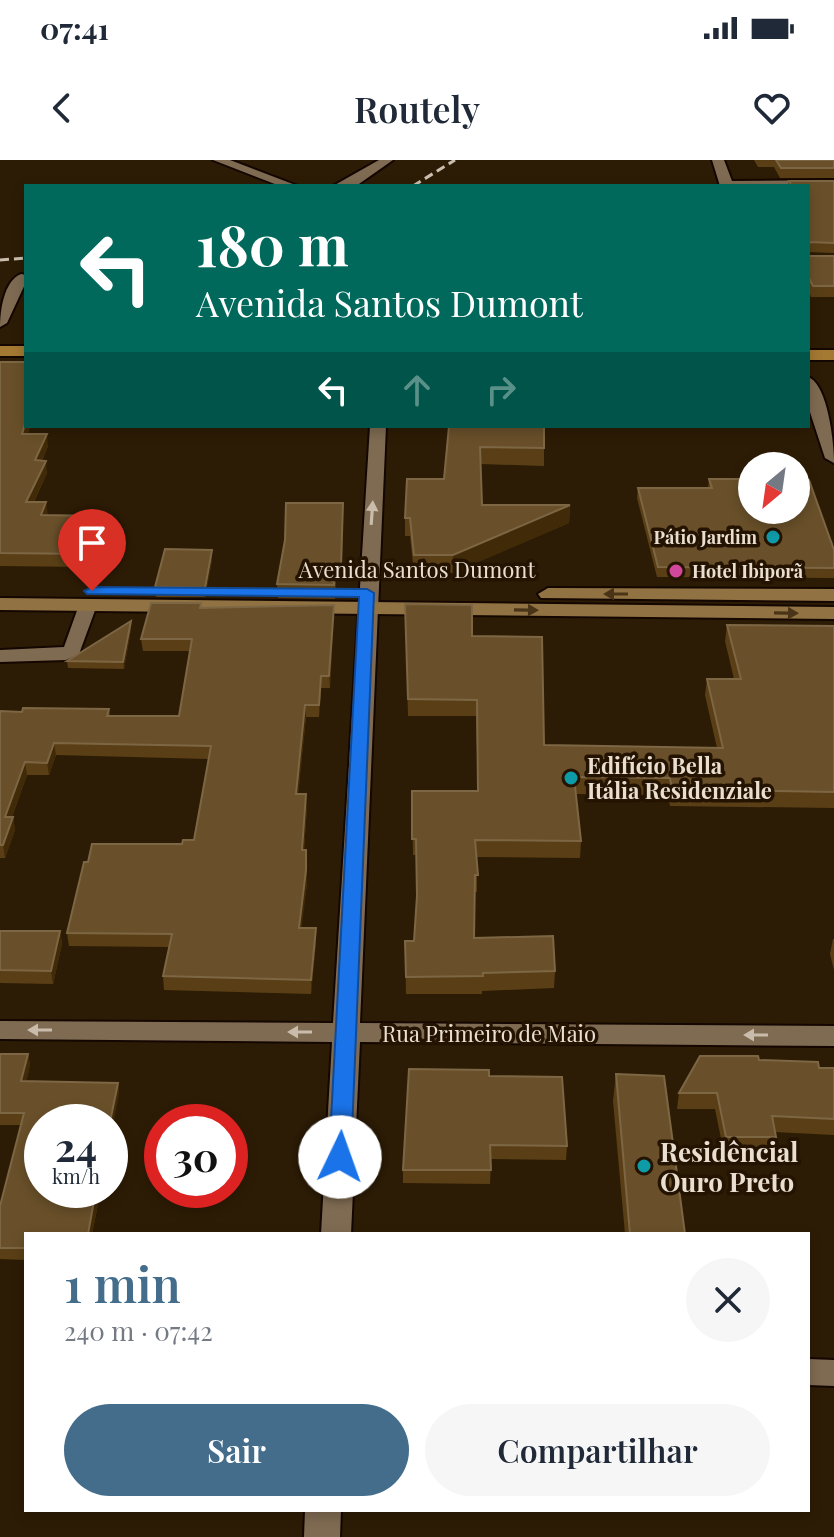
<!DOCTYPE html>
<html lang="pt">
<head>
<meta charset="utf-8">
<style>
  body { margin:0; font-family:"Playfair Display",serif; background:#f6f6f7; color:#1f2937; height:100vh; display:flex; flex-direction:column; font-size:30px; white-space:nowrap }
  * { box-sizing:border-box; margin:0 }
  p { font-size:26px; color:#747a83 }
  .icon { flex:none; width:44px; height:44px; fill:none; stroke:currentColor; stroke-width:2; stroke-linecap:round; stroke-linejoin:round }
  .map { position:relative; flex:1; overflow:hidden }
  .sheet { position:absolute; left:24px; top:1072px; width:786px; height:280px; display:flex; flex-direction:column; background:#fff; border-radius:0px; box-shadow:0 4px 12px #0003 }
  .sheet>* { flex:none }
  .guide { position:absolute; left:24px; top:24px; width:786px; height:244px; border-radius:0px; box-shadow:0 4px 12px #0003; background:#00695c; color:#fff; overflow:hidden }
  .needle { width:52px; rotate:209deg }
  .controls { position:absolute; left:738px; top:292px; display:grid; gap:16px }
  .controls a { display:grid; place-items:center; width:72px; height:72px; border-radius:50%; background:#fff; box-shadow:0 4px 12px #0003; font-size:40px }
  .speed { position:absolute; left:24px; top:944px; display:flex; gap:16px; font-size:40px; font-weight:700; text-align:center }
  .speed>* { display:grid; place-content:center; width:104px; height:104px; border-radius:50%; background:#fff; box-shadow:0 4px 12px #0003; line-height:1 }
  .speed small { font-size:20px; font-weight:400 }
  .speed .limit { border:12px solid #d22; background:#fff; color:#111 }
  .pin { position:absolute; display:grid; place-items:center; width:68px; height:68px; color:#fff; margin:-82px -34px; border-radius:50% 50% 50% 0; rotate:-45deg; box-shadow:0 0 8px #0007 }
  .pin .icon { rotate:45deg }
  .me { position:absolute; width:88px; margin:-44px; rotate:3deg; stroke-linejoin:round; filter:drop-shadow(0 0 6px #0008) }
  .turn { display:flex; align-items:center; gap:28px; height:168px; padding:0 40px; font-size:36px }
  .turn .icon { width:104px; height:104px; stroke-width:2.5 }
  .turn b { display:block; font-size:56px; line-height:68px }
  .lanes { display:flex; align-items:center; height:76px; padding:0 40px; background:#0003; justify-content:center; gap:40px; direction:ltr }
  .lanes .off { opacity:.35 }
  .round { display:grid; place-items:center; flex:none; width:84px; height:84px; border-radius:42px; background:#f6f6f7 }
  .overview { display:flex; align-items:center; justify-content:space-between; height:136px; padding:0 40px }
  h1 { font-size:48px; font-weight:600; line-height:60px; color:#446d8c }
  .cta { display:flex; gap:16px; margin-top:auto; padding:16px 40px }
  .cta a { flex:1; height:92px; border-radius:48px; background:#446d8c; color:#fff; font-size:32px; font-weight:600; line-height:92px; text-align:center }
  .cta a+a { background:#f6f6f7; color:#1f2937 }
  .status { display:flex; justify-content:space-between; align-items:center; height:56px; padding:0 40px; background:#fff; direction:ltr }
  .status svg { height:22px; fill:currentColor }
  header { display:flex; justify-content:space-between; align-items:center; height:104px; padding:0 40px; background:#fff; font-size:36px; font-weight:600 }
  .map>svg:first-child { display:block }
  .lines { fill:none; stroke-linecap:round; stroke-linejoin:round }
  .lane-casing { stroke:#140600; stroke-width:4 }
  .street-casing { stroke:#140600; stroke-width:4 }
  .secondary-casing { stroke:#140600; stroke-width:4 }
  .primary-casing { stroke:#140600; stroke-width:4 }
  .lane { fill:#7f6b52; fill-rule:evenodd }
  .street { fill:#7f6b52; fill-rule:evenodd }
  .secondary { fill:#917242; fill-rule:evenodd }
  .primary { fill:#a47932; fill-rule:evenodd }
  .rail { stroke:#cabeaf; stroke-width:3; stroke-dasharray:9 5; stroke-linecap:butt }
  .wall { fill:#5a3f16 }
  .shaded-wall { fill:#412a07 }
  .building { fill:#69502a; stroke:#7d6644; stroke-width:2 }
  .oneway { fill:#c9bcaa }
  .oneway2 { fill:#4a3417 }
  .route { fill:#1a73e8; stroke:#114b97; stroke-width:2 }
  .culture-dot { fill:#0f9aa8; stroke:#231300; stroke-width:3 }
  .hotel-dot { fill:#d1479c; stroke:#231300; stroke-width:3 }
  .labels { text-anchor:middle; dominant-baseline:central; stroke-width:7; stroke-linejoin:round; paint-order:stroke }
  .far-poi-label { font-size:18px; font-weight:bold; fill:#e9ded0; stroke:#231300; text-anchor:end }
  .street-label { font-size:22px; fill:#e9ded0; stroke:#231300 }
  .poi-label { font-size:22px; font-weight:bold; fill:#e9ded0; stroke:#231300; text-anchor:start }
  .near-poi-label { font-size:26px; font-weight:bold; fill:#e9ded0; stroke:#231300; text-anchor:start }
</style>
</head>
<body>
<div class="status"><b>07:41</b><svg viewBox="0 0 49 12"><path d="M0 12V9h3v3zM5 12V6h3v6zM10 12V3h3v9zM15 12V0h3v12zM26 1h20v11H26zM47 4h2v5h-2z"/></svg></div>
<header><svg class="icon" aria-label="back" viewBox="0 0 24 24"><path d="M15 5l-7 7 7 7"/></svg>Routely<svg class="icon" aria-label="heart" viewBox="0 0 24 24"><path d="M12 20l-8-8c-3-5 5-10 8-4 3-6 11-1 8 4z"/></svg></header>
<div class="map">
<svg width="834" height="1377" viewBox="0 0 834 1377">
  <rect width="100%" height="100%" fill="#2d1c05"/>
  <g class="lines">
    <g class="lane-casing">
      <g id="lane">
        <path d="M88,440L97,445L79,494L66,500L0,502V490L64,487L79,445Z"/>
        <path d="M808,1199L834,1200V1226L808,1225Z"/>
      </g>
    </g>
    <g class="street-casing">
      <g id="street">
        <path d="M213,0H230L298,26H280Z"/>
        <path d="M379,0H393L356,26H333Z"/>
        <path d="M712,0H724L732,21L834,20V28L720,26Z"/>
        <path d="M21,114L26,115V122L7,163L0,167C0,150 4,121 21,114Z"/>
        <path d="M808,217C828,224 834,284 834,303L825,298L808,246Z"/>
        <path d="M370,266H386L360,863L834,866V886L360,882L351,1074H321L332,882L0,879V861L333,863Z"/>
        <path d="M305,1350H341L340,1377H304Z"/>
      </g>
    </g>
    <g class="secondary-casing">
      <g id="secondary">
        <path d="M548,428L834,429V441L541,438L538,434Z"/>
        <path d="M0,438L834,447V459L0,450Z"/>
      </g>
    </g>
    <g class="primary-casing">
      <g id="primary">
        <rect x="0" y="186" width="26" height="10"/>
        <rect x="808" y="190" width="26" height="10"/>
      </g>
    </g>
    <use href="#lane" class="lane"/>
    <use href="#street" class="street"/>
    <use href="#secondary" class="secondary"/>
    <use href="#primary" class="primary"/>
    <g class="rail">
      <path d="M413,26L455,0"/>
      <path d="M0,100L26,98"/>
    </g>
  </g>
  <g class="wall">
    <path d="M754,0H834V18H780L774,7H758Z"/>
    <path d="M789,21H834V93L808,92V26H788Z"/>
    <path d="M808,94L809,96H834V137H811L808,129Z"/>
    <path d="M0,202L26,266H30L28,274L48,286L42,301L47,313L34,342L48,355L102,368L89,407L0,406Z"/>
    <path d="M449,266L544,288V306L481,304L482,345H570L569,363L452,413L414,414L410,376H405V358L444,319Z"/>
    <path d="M709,319L834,390V418L657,417L637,338L638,328H708Z"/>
    <path d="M343,343L342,417H336L335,439L278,438L277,424Z"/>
    <path d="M212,390V400L205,437H156L155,427Z"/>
    <path d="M201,443V448L334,445L330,528H321L319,557H306L298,634L307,647L304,690H306L307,723L301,768L316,782L311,834L164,830L163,816L169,787L69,786L67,773L182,684L194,680L209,599L56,595L49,615H27L12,657H13L15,670L5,698H0V552L109,549L110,556H179L190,491H143L141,479Z"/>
    <path d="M405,444L472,476L544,585L717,588L705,535L707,519H734L725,481L727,465L834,466V648L670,646L668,635L576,634L581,681L580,698L477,697V732H475L474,778L555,811L554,828L482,831V834H406L405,781H414L417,741L416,695H413L412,631H478L476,556H408Z"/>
    <path d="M131,461V469L124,509L68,508L67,501Z"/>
    <path d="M0,771H60L62,784L53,824L0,823Z"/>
    <path d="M833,779H834V810L830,794Z"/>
    <path d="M0,894H28L30,905L26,921L118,923L119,934L42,1030H101L92,1074H26V1100L0,1099V1046L21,965H0Z"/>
    <path d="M759,900L819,908H834V975L775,972L776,977L774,993H724L715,949H677L679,933Z"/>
    <path d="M616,914L685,1074H625L613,941Z"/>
    <path d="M489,916L567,986L566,1000L491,999L490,1024L403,1023V1010Z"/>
  </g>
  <g class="shaded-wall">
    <path d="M26,261V266H30L24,286L22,274Z"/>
    <path d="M47,274L48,286L37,313L35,300Z"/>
    <path d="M46,301L47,313L28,354L26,342Z"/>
    <path d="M46,342L48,355H41Z"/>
    <path d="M570,345L569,363L452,413L453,395Z"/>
    <path d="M101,356L102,368L89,407L87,394Z"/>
    <path d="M212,390V400L205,437V428Z"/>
    <path d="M334,445V457L330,528L329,516Z"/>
    <path d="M131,461V469L124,509L123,502Z"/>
    <path d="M321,516V528L319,557V545Z"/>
    <path d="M305,545L306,557L297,647L296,634Z"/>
    <path d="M54,583L56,595L49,615L47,603Z"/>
    <path d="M25,602L27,615L7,670L5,657Z"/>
    <path d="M306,634L307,647L303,703L302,690Z"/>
    <path d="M13,657L15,670L5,698L3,685Z"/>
    <path d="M306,690L307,723L300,781L299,768Z"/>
    <path d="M316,768V782L311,834V820Z"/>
    <path d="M60,771L62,784L53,824L51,811Z"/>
    <path d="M28,894L30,905L24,933L21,921Z"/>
    <path d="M118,923L119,934L110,982V962Z"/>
    <path d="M96,1030H101L92,1074H88Z"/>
  </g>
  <g class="building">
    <path d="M776,0H834V8H781Z"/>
    <path d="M789,21H834V83L809,82L808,87V26H792Z"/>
    <path d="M808,94L809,96H834V126H813L808,116Z"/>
    <path d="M0,202H26V261L22,274H47L35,300L46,301L26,342H46L41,355L101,356L87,394L0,393Z"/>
    <path d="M449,266H544V288L480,287L482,345H570L453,395H414L410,358H405L407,319H444Z"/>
    <path d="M709,319H752V350H796V319L809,320L834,390V408L658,407L638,328H712Z"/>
    <path d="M286,343H343L341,404H335L334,425L277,424L285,380Z"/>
    <path d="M165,389L212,390L205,428L155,427Z"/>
    <path d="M151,443H201L200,448L334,445L329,516H321L319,545H305L296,634H306L302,690H306V710L299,768H316L311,820L163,816L172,774L67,773L84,702H88L92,684H182L183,680H194L211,586L54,583L47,603L25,602L5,657H13L3,685H0V551L22,552L23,548L109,549L107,556H179L192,479H141Z"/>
    <path d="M405,444L472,445V476L542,477L544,585L723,588L707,519H741L727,465L834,466V632L672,629L670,618L574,617L581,681L475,680L478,715H475L474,778L553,776L555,811L483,813V816L406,817L405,781H414L417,736L416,679H412V631H478L477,540L408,539Z"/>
    <path d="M131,461L123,502L67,501Z"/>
    <path d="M0,771H60L51,811L0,810Z"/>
    <path d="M0,894H28L21,921L118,923L110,962H42V1030H96L88,1074H26V1088H0V1046L24,953H0Z"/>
    <path d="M700,896H758L759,900L818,902L819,908H834V959L772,956L776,977H726L717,933H679Z"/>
    <path d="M409,909L489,910V916L562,917L567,986L490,985L491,1010H403Z"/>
    <path d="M616,914L664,916L685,1074H630Z"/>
  </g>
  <defs><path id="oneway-solid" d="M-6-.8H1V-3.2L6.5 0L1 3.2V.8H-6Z" transform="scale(2)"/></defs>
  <g class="oneway">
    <use href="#oneway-solid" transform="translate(372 353) rotate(-86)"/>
    <use href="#oneway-solid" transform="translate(40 870) rotate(-180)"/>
    <use href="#oneway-solid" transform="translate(300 872) rotate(-180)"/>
    <use href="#oneway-solid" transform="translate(756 875) rotate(-180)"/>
  </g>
  <g class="oneway2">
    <use href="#oneway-solid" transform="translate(616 434) rotate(-180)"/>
    <use href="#oneway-solid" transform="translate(526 450) rotate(1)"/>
    <use href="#oneway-solid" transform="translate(786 453) rotate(1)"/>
  </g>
  <path class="route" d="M92,427L367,429L374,433L351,997L348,1003L340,1005L332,1003L329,997L359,437L87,434L84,431Z"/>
  <g class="culture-dot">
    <circle cx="773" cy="377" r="8"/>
    <circle cx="571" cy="618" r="8"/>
    <circle cx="644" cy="1006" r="8"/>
  </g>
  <circle class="hotel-dot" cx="676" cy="411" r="8"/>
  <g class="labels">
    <g class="far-poi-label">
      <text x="757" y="377">Pátio Jardim</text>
      <text x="692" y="411" text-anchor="start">Hotel Ibiporã</text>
    </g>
    <g class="street-label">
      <text x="417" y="409">Avenida Santos Dumont</text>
      <text x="489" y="873">Rua Primeiro de Maio</text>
    </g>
    <g class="poi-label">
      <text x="587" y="605">Edifício Bella<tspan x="587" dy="25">Itália Residenziale</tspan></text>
    </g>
    <g class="near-poi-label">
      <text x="660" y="991">Residêncial<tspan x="660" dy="30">Ouro Preto</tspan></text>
    </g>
  </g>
</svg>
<div class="controls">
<a><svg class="needle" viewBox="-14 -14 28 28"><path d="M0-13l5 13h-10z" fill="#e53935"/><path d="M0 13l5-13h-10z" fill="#747a83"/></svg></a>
</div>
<div class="speed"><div>24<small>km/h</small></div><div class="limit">30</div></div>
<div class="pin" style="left:92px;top:431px;background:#d93025"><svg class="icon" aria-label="arrive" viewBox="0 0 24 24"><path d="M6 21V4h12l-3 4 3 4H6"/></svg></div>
<svg class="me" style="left:340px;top:997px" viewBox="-20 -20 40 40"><circle r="19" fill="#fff"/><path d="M0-13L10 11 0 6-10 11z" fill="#1a73e8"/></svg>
<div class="guide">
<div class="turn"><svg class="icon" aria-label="left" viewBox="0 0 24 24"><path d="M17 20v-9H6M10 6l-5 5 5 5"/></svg><div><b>180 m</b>Avenida Santos Dumont</div></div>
<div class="lanes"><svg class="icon" aria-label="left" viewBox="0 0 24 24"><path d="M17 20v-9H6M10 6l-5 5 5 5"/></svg><svg class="icon off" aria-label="ahead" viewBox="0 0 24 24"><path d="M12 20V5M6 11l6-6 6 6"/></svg><svg class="icon off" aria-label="right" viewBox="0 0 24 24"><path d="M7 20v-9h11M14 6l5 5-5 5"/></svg></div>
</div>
<section class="sheet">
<div class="overview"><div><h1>1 min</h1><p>240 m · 07:42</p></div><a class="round"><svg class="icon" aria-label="close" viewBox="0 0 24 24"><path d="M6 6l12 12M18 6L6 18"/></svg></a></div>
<div class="cta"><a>Sair</a><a>Compartilhar</a></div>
</section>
</div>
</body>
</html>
